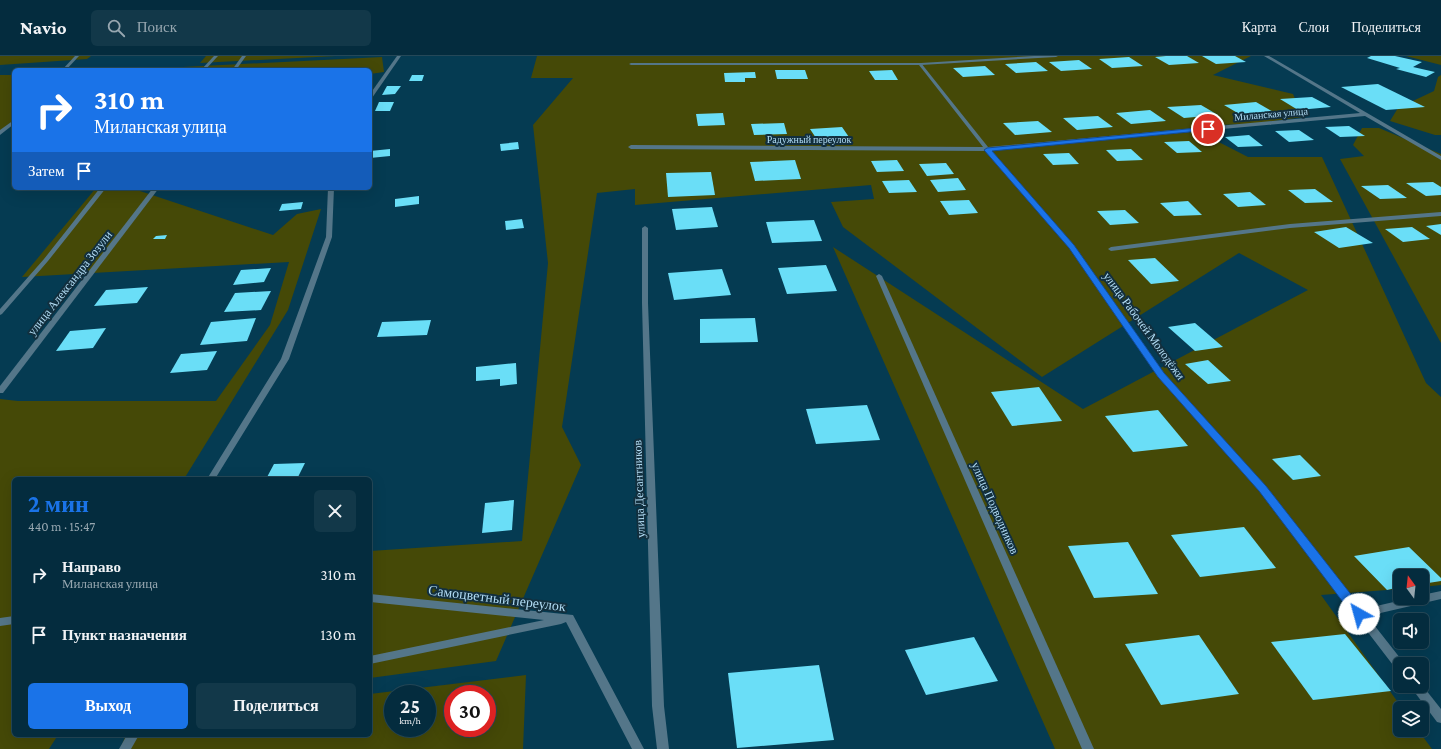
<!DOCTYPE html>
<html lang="ru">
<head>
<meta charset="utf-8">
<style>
  body { margin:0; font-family:"Crimson Pro",serif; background:#123849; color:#f1f3f6; height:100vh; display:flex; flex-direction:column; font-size:15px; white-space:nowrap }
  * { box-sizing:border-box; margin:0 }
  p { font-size:13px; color:#97a7b0 }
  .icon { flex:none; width:22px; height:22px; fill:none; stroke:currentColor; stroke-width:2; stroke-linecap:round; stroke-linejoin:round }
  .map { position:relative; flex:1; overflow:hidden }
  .drawer { position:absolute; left:12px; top:421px; width:360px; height:260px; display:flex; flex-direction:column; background:#042c3e; border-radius:6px; box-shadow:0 4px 16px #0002,0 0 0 1px #254858 }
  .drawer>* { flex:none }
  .banner { position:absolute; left:12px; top:12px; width:360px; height:122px; border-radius:6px; box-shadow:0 4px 16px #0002,0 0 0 1px #254858; background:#1a73e8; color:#fff; overflow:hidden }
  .needle { width:26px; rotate:345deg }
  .controls { position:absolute; left:1393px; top:513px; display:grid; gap:8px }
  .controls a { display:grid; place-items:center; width:36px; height:36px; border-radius:6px; background:#042c3e; box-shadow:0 4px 16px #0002,0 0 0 1px #254858; font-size:20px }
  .speed { position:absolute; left:384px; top:629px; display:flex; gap:8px; font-size:20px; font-weight:700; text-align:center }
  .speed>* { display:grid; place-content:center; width:52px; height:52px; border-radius:50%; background:#042c3e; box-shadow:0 4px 16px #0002,0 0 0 1px #254858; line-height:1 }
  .speed small { font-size:10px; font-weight:400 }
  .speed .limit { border:6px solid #d22; background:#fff; color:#111 }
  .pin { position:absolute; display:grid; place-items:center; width:34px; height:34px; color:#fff; margin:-17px; border:2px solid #fff; border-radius:50%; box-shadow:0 1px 4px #0007 }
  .me { position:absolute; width:44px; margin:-22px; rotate:322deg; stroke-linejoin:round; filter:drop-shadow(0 0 3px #0008) }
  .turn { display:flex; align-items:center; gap:14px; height:84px; padding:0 16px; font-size:18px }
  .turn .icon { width:52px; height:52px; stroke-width:2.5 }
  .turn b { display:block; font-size:28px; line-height:34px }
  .then { display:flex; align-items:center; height:38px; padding:0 16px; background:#0003; gap:8px; font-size:15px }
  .round { display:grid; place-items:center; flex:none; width:42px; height:42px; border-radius:6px; background:#123849 }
  .overview { display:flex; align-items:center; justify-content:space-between; height:68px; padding:0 16px }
  h1 { font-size:24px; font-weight:700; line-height:30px; color:#1a73e8 }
  .button { display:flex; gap:8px; margin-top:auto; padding:8px 16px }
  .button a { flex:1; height:46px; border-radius:6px; background:#1a73e8; color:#fff; font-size:16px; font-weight:700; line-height:46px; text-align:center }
  .button a+a { background:#123849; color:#f1f3f6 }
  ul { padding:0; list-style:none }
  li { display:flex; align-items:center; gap:12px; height:60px; padding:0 16px }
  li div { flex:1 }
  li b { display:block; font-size:15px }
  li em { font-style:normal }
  header { display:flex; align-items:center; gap:24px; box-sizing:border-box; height:56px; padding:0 20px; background:#042c3e; border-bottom:1px solid #254858 }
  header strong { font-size:19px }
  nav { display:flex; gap:22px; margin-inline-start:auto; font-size:14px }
  .search { width:280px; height:36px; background:#123849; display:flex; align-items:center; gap:10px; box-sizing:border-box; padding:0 14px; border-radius:6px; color:#97a7b0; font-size:15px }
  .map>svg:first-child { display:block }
  .green { fill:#454907; fill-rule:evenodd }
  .building { fill:#6adef7 }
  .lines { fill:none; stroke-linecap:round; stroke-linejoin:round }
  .service { fill:#547689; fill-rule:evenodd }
  .minor { fill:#547689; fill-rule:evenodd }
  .route { fill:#1a73e8; stroke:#114b97 }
  .labels { text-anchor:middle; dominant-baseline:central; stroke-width:4; stroke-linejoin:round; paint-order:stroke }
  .far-street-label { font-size:10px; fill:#b2dcf4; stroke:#122f3e }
  .street-label { font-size:12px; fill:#b2dcf4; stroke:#122f3e }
  .near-street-label { font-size:14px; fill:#b2dcf4; stroke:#122f3e }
</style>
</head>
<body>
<header>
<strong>Navio</strong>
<div class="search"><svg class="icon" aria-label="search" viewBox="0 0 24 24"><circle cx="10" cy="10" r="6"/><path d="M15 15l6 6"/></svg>Поиск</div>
<nav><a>Карта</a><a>Слои</a><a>Поделиться</a></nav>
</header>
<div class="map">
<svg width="1441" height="693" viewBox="0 0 1441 693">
  <rect width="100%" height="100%" fill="#053b52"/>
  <g class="green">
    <path d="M0,0H91L87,3L0,9Z"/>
    <path d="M206,0H336L200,7Z"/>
    <path d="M537,0H1251L1213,19L1293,38L1303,61L1253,68L1216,69L1209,81L1248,101H1322L1426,327L1441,341V529L1422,531V520H1400V533L1321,539L1402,652H1400V674H1418L1432,693H1055L833,191L1083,353L1308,234L1239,197L1042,321L843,171L831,146L874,143L871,129L635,149V133L597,137L562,371L581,409L496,605L370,622V495L522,485L548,207L533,69L573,22H531Z"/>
    <path d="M1406,0H1441V9Z"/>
    <path d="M382,1L384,16L370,18V14H124Z"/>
    <path d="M0,19H14V64L0,75Z"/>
    <path d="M1441,19V79H1435L1390,65L1398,52L1434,35L1438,21Z"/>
    <path d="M1362,72H1379L1441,98V287L1340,103L1364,100L1353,89Z"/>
    <path d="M96,132H146L140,135L273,179L297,158L321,153L288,254L184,423H14V679H58L49,693H0V343L18,345H216L270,269L289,206L22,221Z"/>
    <path d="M526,619L523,693H120L126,679H370V638ZM393,638H427V672H393ZM453,638H487V672H453Z"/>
  </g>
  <g class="building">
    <path d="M1166,0H1187L1199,7L1169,9L1155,1Z"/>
    <path d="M1202,0H1235L1246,6L1216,8Z"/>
    <path d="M1371,0H1395L1422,6L1413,11L1435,16L1426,21L1396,13L1400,12L1367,2Z"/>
    <path d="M1129,1L1143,10L1112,12L1099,3Z"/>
    <path d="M1079,4L1092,13L1061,15L1049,6Z"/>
    <path d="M1036,6L1048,15L1016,17L1005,8Z"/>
    <path d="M985,10L995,19L963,21L953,12Z"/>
    <path d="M775,14H805L808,23H777Z"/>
    <path d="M892,14L898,24H875L869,15Z"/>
    <path d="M755,16L756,22H745V26H725L724,17Z"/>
    <path d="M412,19H424L422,25H409Z"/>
    <path d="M1378,28L1425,51L1386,54L1341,31Z"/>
    <path d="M387,30H401L395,38L382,39Z"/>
    <path d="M1312,41L1331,51L1298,54L1280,43Z"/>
    <path d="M379,46H394L390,55H375Z"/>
    <path d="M1256,46L1275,57L1241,59L1224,49Z"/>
    <path d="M1201,49L1218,59L1184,62L1167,51Z"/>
    <path d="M1150,54L1166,65L1131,68L1116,57Z"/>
    <path d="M723,57L725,69L698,70L696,58Z"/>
    <path d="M1098,60L1113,71L1077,74L1063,62Z"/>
    <path d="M1038,65L1052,76L1015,79L1003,67Z"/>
    <path d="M784,67L787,78L754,79L751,68Z"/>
    <path d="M1349,70L1365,80L1340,81L1325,71Z"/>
    <path d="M842,71L851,84L836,85L833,81L816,82L810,73Z"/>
    <path d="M1299,74L1314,84L1289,86L1275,75Z"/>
    <path d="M1249,79L1263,90L1238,91L1225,81Z"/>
    <path d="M1189,85L1202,96L1177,97L1164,86Z"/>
    <path d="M518,86L519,93L501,95L500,88Z"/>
    <path d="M390,93V100L370,102V95Z"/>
    <path d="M1131,93L1143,104L1117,105L1106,94Z"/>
    <path d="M1069,97L1079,108L1053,109L1043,98Z"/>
    <path d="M795,104L801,123L755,125L750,106Z"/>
    <path d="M897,104L904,115L877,116L871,105Z"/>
    <path d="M946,107L954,118L927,120L919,108Z"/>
    <path d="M711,116L715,139L668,141L666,117Z"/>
    <path d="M958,122L966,134L938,136L930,124Z"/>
    <path d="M909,124L917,136L889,137L882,125Z"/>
    <path d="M1433,126L1441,131V139L1426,140L1406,127Z"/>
    <path d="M1388,129L1407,142L1380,143L1361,130Z"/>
    <path d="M1315,133L1333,146L1305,147L1288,134Z"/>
    <path d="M1250,136L1266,149L1238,151L1223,138Z"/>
    <path d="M419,140V148L395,151V143Z"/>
    <path d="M969,144L978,157L949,159L940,145Z"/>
    <path d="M1188,145L1202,159L1174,160L1160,147Z"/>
    <path d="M303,146L301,153L279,155L282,148Z"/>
    <path d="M712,151L718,171L676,174L672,153Z"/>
    <path d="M1125,154L1139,167L1110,169L1097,155Z"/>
    <path d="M522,163L524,172L506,174L505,165Z"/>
    <path d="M814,164L822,185L772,187L766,166Z"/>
    <path d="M1441,168V179L1426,170Z"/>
    <path d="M1346,171L1373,187L1339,192L1314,176Z"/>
    <path d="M1412,171L1430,183L1403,186L1385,173Z"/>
    <path d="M167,179L165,183H153L156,180Z"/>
    <path d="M1155,202L1179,225L1151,228L1128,204Z"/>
    <path d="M826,209L837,235L787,238L778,212Z"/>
    <path d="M271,212L264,226L233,229L241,214Z"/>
    <path d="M722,213L731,239L674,244L668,217Z"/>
    <path d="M148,231L137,247L94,250L106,234Z"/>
    <path d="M271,235L261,254L224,256L235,237Z"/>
    <path d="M256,262L247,285L200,289L211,266Z"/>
    <path d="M755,262L758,286L700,287V263Z"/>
    <path d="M431,264L427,279L377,281L382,266Z"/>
    <path d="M1195,267L1223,291L1195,295L1168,271Z"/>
    <path d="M106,272L93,292L56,295L70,275Z"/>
    <path d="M217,295L207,314L170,317L181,298Z"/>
    <path d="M1208,304L1231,325L1208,328L1185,308Z"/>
    <path d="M516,307L517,328L500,330V323L476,325V311Z"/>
    <path d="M1039,331L1062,365L1012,370L991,336Z"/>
    <path d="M867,349L880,384L816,388L806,353Z"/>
    <path d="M1158,354L1188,390L1133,396L1105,360Z"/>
    <path d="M1300,399L1321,420L1293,424L1272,403Z"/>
    <path d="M305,407L297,423H266L274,408Z"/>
    <path d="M514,444L512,474L482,477L485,447Z"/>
    <path d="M1244,471L1276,512L1200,521L1171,479Z"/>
    <path d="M1128,486L1158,538L1094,542L1068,490Z"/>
    <path d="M1409,491L1441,522V525L1422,528V520H1400V531L1387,534L1354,500Z"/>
    <path d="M1345,578L1391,635L1313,644L1271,586Z"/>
    <path d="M1199,579L1239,638L1161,649L1125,588Z"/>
    <path d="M974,581L998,625L926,639L905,594Z"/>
    <path d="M819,609L834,684L737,692L728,617Z"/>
  </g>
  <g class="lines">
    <g class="service">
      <path d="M75,0H79L66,14H62Z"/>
      <path d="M214,0H218L205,14H201Z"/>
      <path d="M242,0H246L236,14H232Z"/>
      <path d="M1034,0H1058L1056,1L921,9H631L629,8L631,7H921Z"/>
      <path d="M14,64V68L0,79V74Z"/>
      <path d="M100,132H106L48,205L2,258L0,259V253L44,203Z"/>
      <path d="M153,132H159L3,337H0V330Z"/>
      <path d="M1441,156V160L1290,172L1111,195L1108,193L1111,191L1290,168Z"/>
      <path d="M645,170L648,172V247L664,650L669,693H657L652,650L642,247V172Z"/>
      <path d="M1441,535V543L1359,562L1355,561L1354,558L1355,555L1359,554L1411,542H1422V539Z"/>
    </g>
    <g class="minor">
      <path d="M397,0H401L372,42H370V38Z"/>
      <path d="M1264,0H1269L1441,100V104L1365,60L991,94L1074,190L1164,317L1265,430L1404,607V608H1400V615L1396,613L1259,434L1158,321L1070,192L986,95L631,93L628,91L631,89L983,91L919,9V7H921L988,91L1360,57Z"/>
      <path d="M328,132H334L332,181L289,303L215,423H207L281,303L326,181Z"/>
      <path d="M879,218L882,220L1094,693H1082L876,220Z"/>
      <path d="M370,538L573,559L644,693H632L566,566L561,568L370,608V600L544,564L370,546Z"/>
      <path d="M14,560V568L0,570V562Z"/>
      <path d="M1422,629L1441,653V667L1437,666L1410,630Z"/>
      <path d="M127,679H139L131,693H119Z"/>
    </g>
  </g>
  <path class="route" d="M1208,71L1210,72V74L992,95L1074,189L1164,317L1266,430L1364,555L1365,558L1364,562L1359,563L1355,562L1259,435L1158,321L1069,192L984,94L987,92Z"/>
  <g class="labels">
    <g class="far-street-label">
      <text transform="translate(1271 58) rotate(-5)">Миланская улица</text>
      <text x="809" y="83">Радужный переулок</text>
    </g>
    <g class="street-label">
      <text transform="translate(70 227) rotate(-52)">улица Александра Зозули</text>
      <text transform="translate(1144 270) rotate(54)">улица Рабочей Молодёжи</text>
      <text transform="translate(639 433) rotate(-92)">улица Десантников</text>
      <text transform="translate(995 452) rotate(66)">улица Подводников</text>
    </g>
    <g class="near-street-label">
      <text transform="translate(497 542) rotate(7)">Самоцветный переулок</text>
    </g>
  </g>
</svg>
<div class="controls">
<a><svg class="needle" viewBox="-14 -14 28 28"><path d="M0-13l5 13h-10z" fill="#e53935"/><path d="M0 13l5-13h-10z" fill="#97a7b0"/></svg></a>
<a><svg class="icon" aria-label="sound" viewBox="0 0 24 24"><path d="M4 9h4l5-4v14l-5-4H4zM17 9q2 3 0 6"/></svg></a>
<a><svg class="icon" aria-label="search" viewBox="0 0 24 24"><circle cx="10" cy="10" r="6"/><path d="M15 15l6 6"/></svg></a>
<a><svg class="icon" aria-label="layers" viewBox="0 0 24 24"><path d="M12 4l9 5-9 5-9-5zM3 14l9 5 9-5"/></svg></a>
</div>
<div class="speed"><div>25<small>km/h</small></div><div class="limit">30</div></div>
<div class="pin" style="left:1208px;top:73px;background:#d93025"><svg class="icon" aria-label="arrive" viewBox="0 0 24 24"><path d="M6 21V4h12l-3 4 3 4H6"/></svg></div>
<svg class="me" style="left:1359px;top:558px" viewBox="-20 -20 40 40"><circle r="19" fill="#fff"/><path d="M0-13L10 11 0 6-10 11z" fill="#1a73e8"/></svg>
<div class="banner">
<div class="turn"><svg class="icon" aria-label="right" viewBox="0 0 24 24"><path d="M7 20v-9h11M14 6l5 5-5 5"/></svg><div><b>310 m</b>Миланская улица</div></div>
<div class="then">Затем<svg class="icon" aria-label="arrive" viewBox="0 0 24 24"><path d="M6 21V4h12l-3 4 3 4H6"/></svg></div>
</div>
<section class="drawer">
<div class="overview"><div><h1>2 мин</h1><p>440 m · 15:47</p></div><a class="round"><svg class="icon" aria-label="close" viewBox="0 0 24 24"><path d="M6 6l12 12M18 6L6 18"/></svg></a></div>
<ul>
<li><svg class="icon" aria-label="right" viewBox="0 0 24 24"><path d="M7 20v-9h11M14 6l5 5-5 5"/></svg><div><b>Направо</b><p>Миланская улица</p></div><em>310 m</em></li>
<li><svg class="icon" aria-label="arrive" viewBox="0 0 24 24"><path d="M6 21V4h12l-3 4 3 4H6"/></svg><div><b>Пункт назначения</b></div><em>130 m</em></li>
</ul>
<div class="button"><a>Выход</a><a>Поделиться</a></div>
</section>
</div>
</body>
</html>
